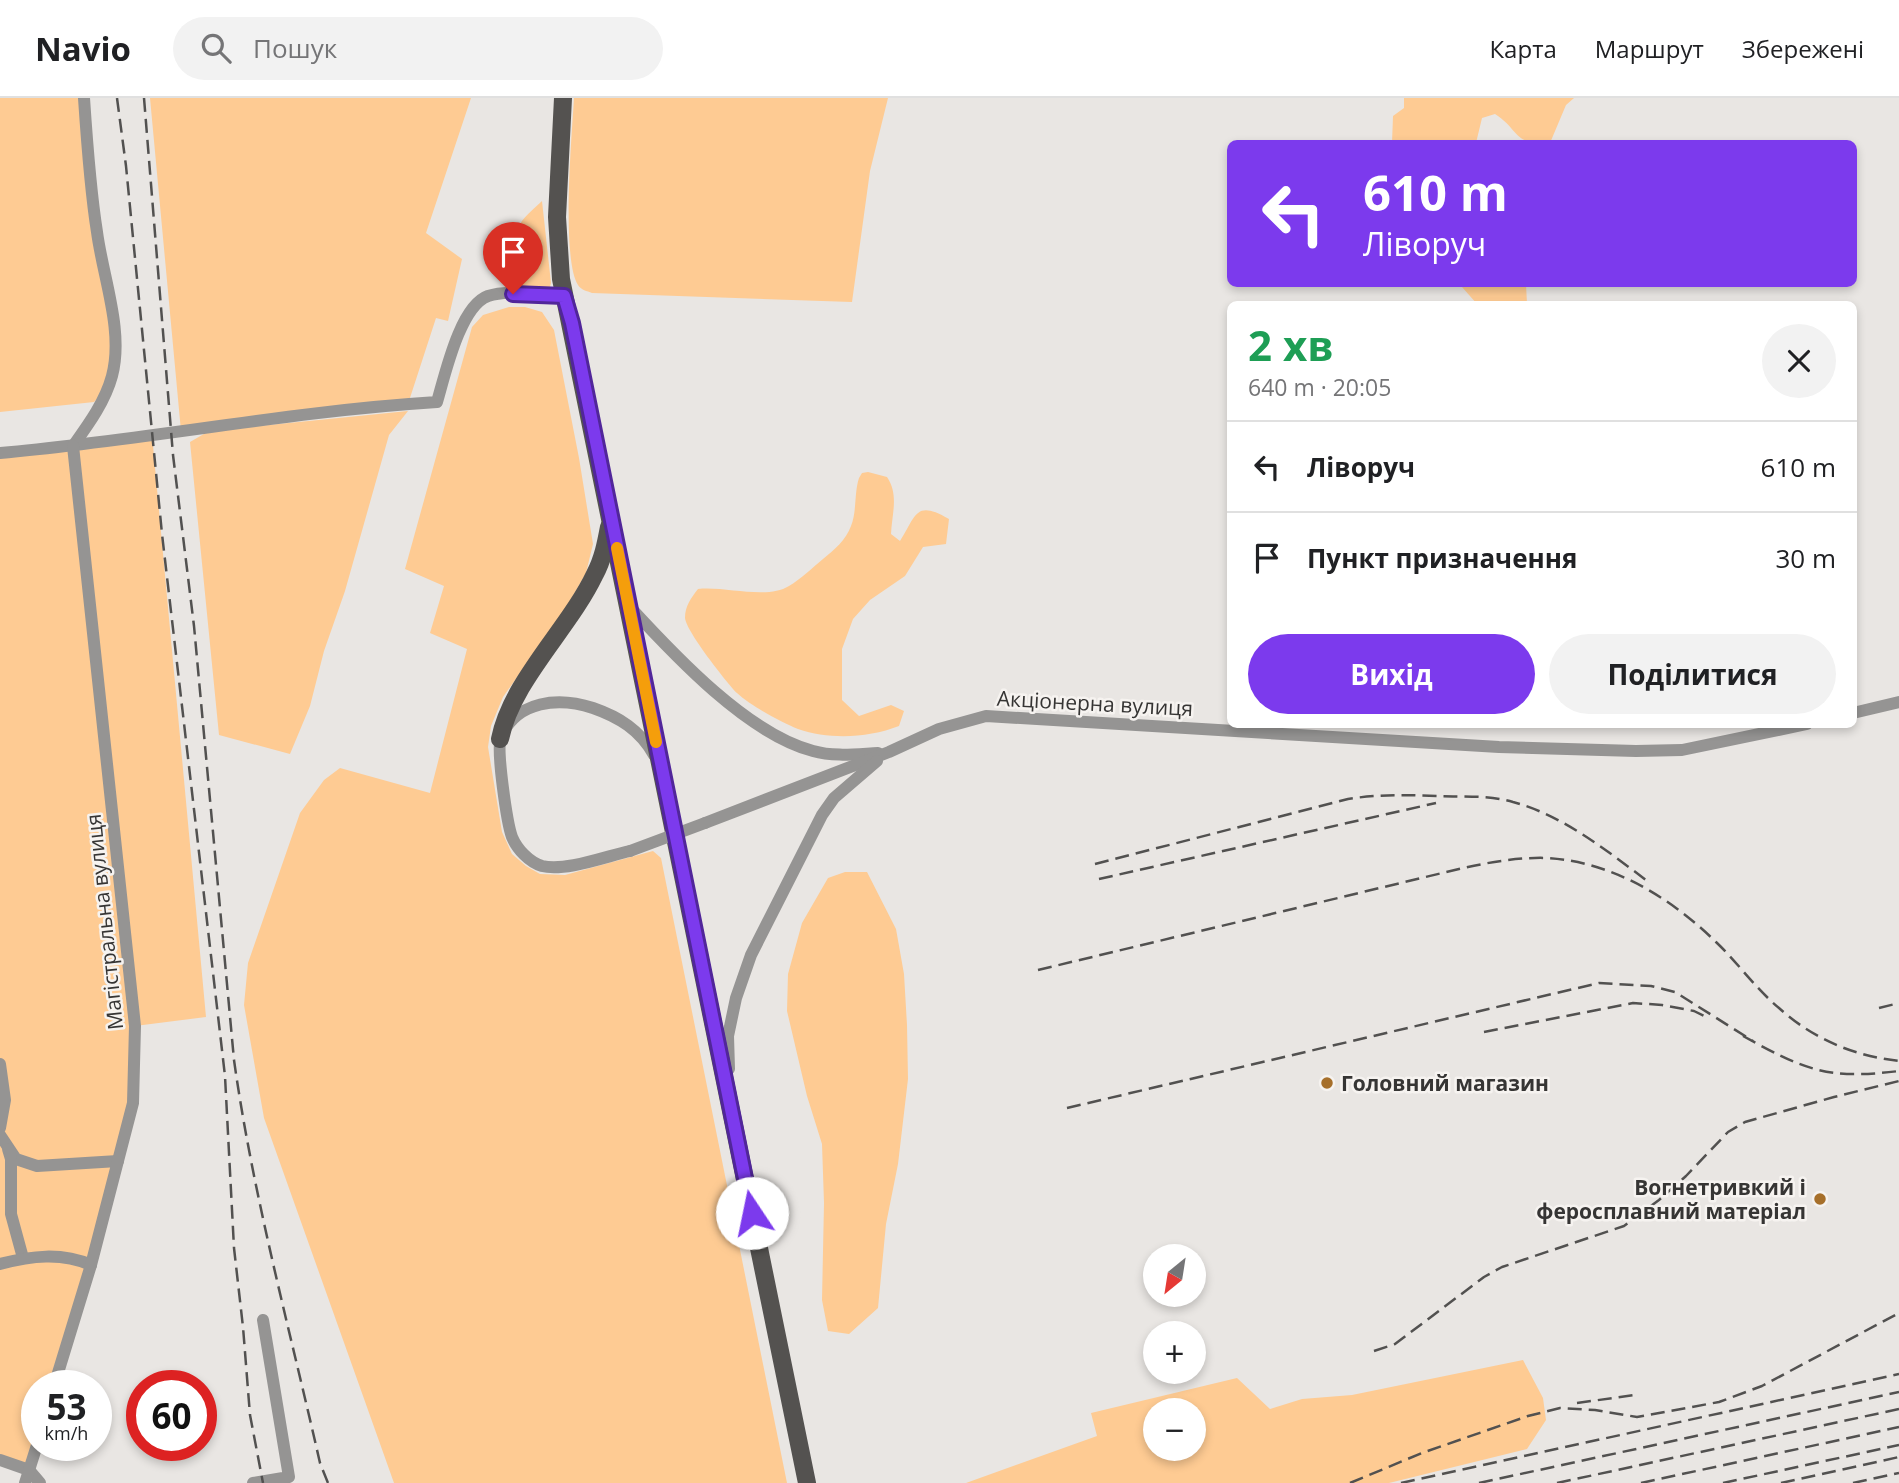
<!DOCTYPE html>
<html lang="uk">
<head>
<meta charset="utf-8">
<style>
  body { margin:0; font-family:"Open Sans",sans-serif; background:#f2f2f2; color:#202124; height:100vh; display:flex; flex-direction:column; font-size:26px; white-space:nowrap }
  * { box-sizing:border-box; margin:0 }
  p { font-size:23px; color:#757577 }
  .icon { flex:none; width:38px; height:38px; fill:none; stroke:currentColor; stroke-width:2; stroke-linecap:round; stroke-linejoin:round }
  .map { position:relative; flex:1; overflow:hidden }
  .panel { position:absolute; left:1227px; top:203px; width:630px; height:427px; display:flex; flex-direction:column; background:#fff; border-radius:10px; box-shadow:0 4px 10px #0003 }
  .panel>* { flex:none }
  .hud { position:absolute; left:1227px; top:42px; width:630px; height:147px; border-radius:10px; box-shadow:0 4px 10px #0003; background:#7c3aed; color:#fff; overflow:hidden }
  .needle { width:46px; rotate:210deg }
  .controls { position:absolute; left:1143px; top:1146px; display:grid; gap:14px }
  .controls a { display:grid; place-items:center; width:63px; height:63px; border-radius:50%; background:#fff; box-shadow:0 4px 10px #0003; font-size:35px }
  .speed { position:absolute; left:21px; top:1272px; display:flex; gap:14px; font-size:35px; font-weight:700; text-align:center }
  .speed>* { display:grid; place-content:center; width:91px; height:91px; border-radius:50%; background:#fff; box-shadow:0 4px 10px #0003; line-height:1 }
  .speed small { font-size:18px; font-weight:400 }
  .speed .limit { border:10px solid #d22; background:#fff; color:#111 }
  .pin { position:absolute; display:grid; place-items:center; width:60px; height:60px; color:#fff; margin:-72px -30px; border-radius:50% 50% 50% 0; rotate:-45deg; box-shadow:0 0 7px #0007 }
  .pin .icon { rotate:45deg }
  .me { position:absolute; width:77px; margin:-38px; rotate:349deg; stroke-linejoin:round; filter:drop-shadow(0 0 5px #0008) }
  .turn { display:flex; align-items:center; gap:24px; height:147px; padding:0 21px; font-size:32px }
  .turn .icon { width:91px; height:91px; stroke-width:2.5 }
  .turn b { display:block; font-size:49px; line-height:60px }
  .round { display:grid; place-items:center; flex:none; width:74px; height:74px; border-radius:37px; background:#f2f2f2 }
  .overview { display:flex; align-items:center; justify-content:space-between; height:119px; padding:0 21px }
  h1 { font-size:42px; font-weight:700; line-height:52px; color:#1e9e55 }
  .action { display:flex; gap:14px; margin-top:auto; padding:14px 21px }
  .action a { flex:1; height:80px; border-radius:42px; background:#7c3aed; color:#fff; font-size:28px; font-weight:700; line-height:80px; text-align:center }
  .action a+a { background:#f2f2f2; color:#202124 }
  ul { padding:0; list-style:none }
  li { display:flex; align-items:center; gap:21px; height:91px; padding:0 21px; border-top:2px solid #e0e0e0 }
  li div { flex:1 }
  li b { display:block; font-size:26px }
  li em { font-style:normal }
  header { display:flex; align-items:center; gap:42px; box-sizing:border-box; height:98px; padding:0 35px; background:#fff; border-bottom:2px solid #e0e0e0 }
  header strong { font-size:33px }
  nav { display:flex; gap:38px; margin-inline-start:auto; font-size:24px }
  .search { width:490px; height:63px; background:#f2f2f2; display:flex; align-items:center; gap:18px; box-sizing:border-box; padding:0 24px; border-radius:38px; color:#757577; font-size:26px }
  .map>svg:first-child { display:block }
  .green { fill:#fecb93; fill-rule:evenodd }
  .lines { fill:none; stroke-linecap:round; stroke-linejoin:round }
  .minor { stroke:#959493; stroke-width:12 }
  .primary { stroke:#545250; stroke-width:18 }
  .rail { stroke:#525150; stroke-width:2.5; stroke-dasharray:14 7; stroke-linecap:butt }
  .minor-bridge { stroke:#959493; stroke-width:12 }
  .route-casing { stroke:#51269a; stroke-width:18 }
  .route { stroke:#7c3aed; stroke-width:12 }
  .slow { stroke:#f59e0b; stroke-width:12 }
  .poi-dot { fill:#a66f2a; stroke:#f6f3f0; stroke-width:2.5 }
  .labels { text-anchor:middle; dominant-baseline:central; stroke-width:5; stroke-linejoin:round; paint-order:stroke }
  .street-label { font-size:21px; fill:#363534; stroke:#f6f3f0 }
  .poi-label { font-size:21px; font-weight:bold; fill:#363534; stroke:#f6f3f0; text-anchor:start }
</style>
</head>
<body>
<header>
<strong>Navio</strong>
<div class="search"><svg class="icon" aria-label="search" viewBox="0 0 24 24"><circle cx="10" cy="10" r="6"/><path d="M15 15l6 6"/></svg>Пошук</div>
<nav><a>Карта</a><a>Маршрут</a><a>Збережені</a></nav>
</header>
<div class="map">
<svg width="1899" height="1385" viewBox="0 0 1899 1385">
  <rect width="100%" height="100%" fill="#e9e6e3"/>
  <g class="green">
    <path d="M0,0H80L116,243L105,293L94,304L0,314Z"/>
    <path d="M150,0H471L426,135L462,161L448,223L436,220L408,306L181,333Z"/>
    <path d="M574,0H888L870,73L852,204L592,195C587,193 581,192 578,187C561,160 572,36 574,0Z"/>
    <path d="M1404,0H1574L1566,7L1550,45C1511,46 1522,34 1495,16L1482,20L1476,45H1392L1393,18L1404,10Z"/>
    <path d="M542,103L551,185L549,192L517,191L504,177C506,161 512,136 522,123C527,116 535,110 542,103Z"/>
    <path d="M1444,186H1526L1527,206H1477L1462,189Z"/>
    <path d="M509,209H525L542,214L554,232L579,360L593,446L586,475L566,510L503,599L491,628L488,649L502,734L512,756L526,768L540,776L565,777L653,753L661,760L787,1385H394L264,1020L244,907L248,865L300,715L324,682L340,670L430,695L467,551L430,535L444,488L405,471L472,229L483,217Z"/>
    <path d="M408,313L389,337L345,493L324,553L310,608L290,656L219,637L190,344L209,333Z"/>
    <path d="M152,337L206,919L135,928L133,1005L54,1288H37V1347L29,1372L0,1362V355Z"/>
    <path d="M868,374L887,379C899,397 892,415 891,436L900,443C916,418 915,401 949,421L946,446L923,449L905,478L870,502L853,521L842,551V602L859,618L891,607L904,613L899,628C868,640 830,642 798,631C781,624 751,608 737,595C727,585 686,533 685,520C685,508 691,500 698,491C726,488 766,502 789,488C801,481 812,470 823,461C834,452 846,442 851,428C857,413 854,395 859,380L862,375Z"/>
    <path d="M845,774H867L896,831L904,876L907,927L908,981L898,1066L886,1126L878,1210L849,1236L828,1233L822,1202L824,1105L822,1046L807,998L787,913L788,876L802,825L828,780Z"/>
    <path d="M1523,1262L1543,1300L1546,1322L1527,1351L1389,1385H966L1097,1338L1091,1315L1237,1280L1270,1311L1302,1301L1352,1297ZM1155,1312H1194V1351H1155Z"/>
  </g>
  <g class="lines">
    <g class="minor">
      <path d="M73,348C88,327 105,304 112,278C124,233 103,180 97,134C90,90 87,45 84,0"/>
      <path d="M0,355C146,342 291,313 437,304C445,277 460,208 488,198C510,191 541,197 564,198"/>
      <path d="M630,509C675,558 748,636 813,653C834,659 857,656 878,655"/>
      <path d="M1853,615L1899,604"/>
      <path d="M705,725L889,654L939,631L986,618L1499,649L1636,653L1682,652L1807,626"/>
      <path d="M630,753C607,758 565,774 542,768C529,764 517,751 512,739C507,725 496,651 501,639C517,602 559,599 593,610C619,619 640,632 654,657"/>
      <path d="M0,966L5,1002L0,1030"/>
      <path d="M729,971L728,938L736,900L751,857L822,717L834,700L877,663"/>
      <path d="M0,1037L16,1061L37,1068L118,1063"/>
      <path d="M8,1051L11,1061V1116L23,1160"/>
      <path d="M0,1166C31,1158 61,1154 91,1167"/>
      <path d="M54,1288L91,1167L133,1005L135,928L73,348"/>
      <path d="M0,1362L29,1372"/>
      <path d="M29,1372L40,1385"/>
      <path d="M25,1385L37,1347"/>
      <path d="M253,1385L289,1379L263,1222"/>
    </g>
    <g class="primary">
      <path d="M563,0L557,119L561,181L807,1385"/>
      <path d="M500,641C512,582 569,531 595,476C603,461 606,445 609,429"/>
    </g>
    <g class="rail">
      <path d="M117,0L126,68L162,436L225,978L234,1150L243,1229L250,1317L263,1385"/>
      <path d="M144,0L173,357L194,528L234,962C253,1098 290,1232 320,1365L328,1385"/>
      <path d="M1095,766L1348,701C1379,696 1408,697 1439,698C1463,699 1489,697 1513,704C1562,717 1606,752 1646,782"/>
      <path d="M1099,781L1436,705"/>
      <path d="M1038,872L1463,770C1491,764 1519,759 1548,760C1613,764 1671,800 1716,844C1738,865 1756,891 1779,910C1813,941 1854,958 1899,963"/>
      <path d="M1879,910L1899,905"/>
      <path d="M1484,934L1633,905L1662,907L1694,913L1706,919"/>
      <path d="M1743,938C1805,972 1827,982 1899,973"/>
      <path d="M1067,1010L1599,885L1651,888L1675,894L1753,943"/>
      <path d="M1374,1253L1395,1246L1484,1179L1502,1169L1624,1128L1659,1102L1686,1078L1728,1034L1745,1024L1834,999L1899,983"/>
      <path d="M1577,1305L1635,1297"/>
      <path d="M1350,1385L1422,1355L1528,1318L1560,1310L1595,1312L1637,1319L1719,1304L1762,1288L1899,1215"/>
      <path d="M1401,1385L1899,1276"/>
      <path d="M1479,1385L1899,1294"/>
      <path d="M1557,1385L1899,1311"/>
      <path d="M1641,1385L1899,1329"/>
      <path d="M1723,1385L1899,1347"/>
      <path d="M1781,1385L1899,1359"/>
      <path d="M1853,1385L1899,1375"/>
    </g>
    <path class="minor-bridge" d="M630,753L705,725"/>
  </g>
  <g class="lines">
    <g class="route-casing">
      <path id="route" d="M513,196L564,198L572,225L752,1115"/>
    </g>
    <use href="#route" class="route"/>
    <path class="slow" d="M617,450L656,644"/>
  </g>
  <g class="poi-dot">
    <circle cx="1327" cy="985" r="7"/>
    <circle cx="1820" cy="1101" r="7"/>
  </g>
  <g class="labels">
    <g class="street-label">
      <text transform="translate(1095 605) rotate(3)">Акціонерна вулиця</text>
      <text transform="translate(104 824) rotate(-96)">Магістральна вулиця</text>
    </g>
    <g class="poi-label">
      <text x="1341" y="985">Головний магазин</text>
      <text x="1806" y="1089" text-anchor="end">Вогнетривкий і<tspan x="1806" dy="24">феросплавний матеріал</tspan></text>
    </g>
  </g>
</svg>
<div class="controls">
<a><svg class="needle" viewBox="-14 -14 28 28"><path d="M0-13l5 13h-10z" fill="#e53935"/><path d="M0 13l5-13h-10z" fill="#757577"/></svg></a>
<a>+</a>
<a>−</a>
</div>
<div class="speed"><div>53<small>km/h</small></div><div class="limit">60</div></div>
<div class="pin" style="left:513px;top:196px;background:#d93025"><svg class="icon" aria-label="arrive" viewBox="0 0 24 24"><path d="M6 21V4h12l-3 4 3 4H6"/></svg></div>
<svg class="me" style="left:752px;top:1115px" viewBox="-20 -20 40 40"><circle r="19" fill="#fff"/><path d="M0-13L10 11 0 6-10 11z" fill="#7c3aed"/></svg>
<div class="hud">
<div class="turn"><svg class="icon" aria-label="left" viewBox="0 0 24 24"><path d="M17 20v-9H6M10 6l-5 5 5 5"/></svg><div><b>610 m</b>Ліворуч</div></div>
</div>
<section class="panel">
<div class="overview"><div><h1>2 хв</h1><p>640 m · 20:05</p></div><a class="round"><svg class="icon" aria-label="close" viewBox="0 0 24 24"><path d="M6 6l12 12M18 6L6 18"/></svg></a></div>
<ul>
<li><svg class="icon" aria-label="left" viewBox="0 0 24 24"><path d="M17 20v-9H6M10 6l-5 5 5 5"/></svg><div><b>Ліворуч</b></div><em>610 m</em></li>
<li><svg class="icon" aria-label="arrive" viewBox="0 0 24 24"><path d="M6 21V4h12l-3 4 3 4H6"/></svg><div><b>Пункт призначення</b></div><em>30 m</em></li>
</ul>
<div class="action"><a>Вихід</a><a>Поділитися</a></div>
</section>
</div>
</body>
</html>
